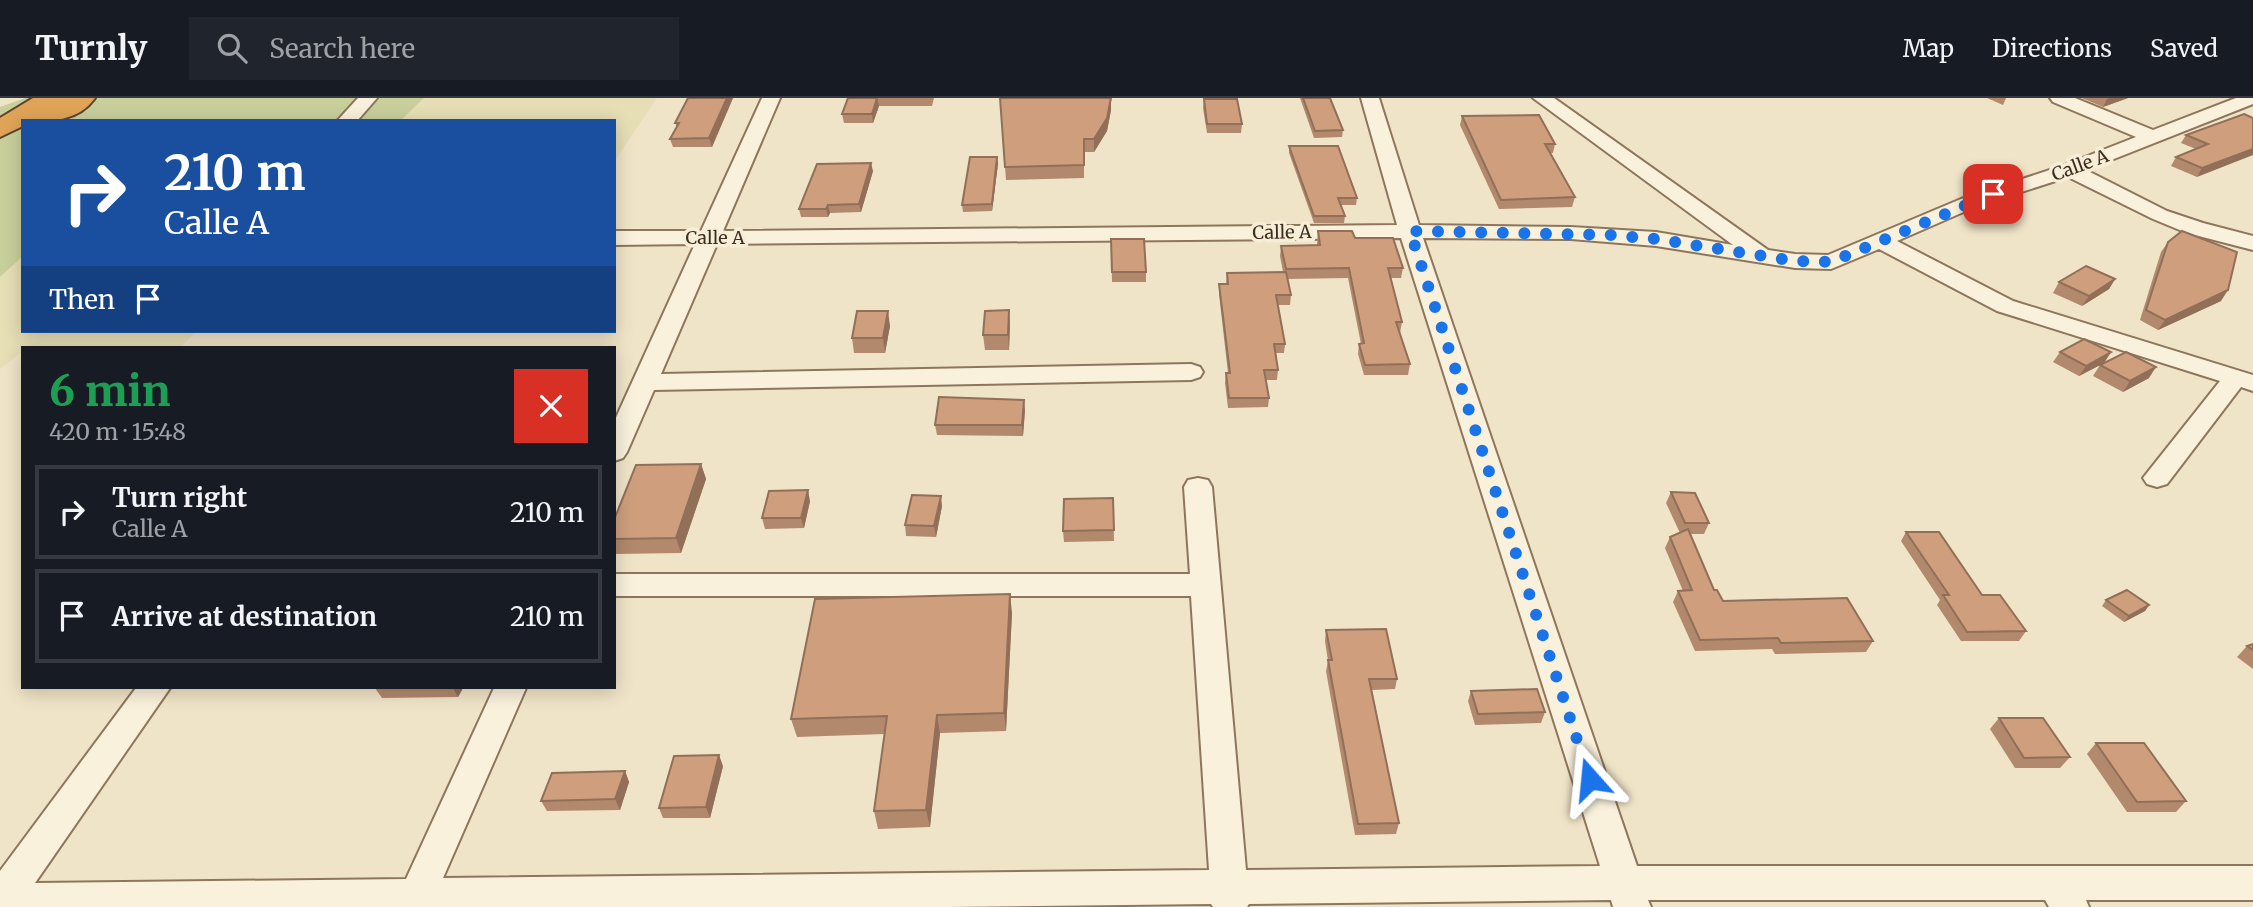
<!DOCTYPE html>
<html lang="en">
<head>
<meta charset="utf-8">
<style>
  body { margin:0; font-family:Merriweather,serif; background:#20242c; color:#f1f3f6; height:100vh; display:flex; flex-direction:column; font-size:26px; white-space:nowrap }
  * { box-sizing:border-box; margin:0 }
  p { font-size:23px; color:#9ea1a6 }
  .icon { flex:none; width:38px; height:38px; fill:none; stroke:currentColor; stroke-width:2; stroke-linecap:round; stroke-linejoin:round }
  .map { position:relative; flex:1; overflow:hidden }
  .sheet { position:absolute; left:21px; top:248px; width:595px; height:343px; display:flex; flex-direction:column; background:#171b24; border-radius:0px; box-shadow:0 4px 18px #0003 }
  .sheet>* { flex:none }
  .guide { position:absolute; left:21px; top:21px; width:595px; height:214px; border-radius:0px; box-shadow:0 4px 18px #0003; background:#1a4fa0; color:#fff; overflow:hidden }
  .pin { position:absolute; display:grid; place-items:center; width:60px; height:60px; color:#fff; margin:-30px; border-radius:14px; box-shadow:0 4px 10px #0006 }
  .me { position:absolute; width:77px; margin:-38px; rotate:342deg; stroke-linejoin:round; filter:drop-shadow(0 0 5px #0008) }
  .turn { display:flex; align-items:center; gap:24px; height:147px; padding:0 28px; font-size:32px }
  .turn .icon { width:91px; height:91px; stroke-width:2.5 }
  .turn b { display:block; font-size:49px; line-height:60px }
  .then { display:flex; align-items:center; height:66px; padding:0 28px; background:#0003; gap:14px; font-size:26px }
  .round { display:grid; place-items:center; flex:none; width:74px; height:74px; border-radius:0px; background:#20242c }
  .headline { display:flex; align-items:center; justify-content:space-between; height:119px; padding:0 28px }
  h1 { font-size:42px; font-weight:800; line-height:52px; color:#1e9e55 }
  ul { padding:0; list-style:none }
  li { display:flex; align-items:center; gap:21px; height:94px; margin:0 14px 10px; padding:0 14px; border:4px solid #363941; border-radius:0px }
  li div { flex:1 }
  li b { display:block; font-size:26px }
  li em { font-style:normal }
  header { display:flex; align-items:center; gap:42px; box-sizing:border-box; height:98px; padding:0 35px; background:#171b24; border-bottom:2px solid #363941 }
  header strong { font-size:33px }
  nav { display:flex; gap:38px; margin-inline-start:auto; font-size:24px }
  .search { width:490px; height:63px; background:#20242c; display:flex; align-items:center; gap:18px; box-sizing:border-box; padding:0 24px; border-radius:0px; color:#9ea1a6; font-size:26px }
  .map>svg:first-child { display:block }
  .farmland { fill:#e6deb5 }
  .green { fill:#c9cf9b }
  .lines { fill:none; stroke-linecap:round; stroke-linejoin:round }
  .minor-casing { stroke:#8d765c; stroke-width:4 }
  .highway-casing { stroke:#5b4430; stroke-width:4 }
  .minor { fill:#faf1dc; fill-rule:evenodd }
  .highway { fill:#e0a458; fill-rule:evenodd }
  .wall { fill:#b2896c }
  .shaded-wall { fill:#916f58 }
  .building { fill:#cf9f7d; stroke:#916f58; stroke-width:2 }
  .route { stroke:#1a73e8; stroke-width:12; stroke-dasharray:0 21.6 }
  .labels { text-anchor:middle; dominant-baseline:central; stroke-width:7; stroke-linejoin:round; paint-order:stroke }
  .far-street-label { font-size:18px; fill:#3d2e20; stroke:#f7eed8 }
</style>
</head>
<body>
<header>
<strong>Turnly</strong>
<div class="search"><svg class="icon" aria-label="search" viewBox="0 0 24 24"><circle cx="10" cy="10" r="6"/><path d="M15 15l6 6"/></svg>Search here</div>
<nav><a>Map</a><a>Directions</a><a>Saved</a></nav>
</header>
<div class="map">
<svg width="2253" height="809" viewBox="0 0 2253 809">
  <rect width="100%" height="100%" fill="#f0e4c8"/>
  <g class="farmland">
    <path d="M424,0H657L614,64V23H400Z"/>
    <path d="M23,158V233H196L181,249L23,250V253L0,271V179Z"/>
  </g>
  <path class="green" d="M25,0H424L400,23H23V158L0,179V9Z"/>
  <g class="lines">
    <g class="minor-casing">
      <g id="minor">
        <path d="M358,0H377L357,23H337Z"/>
        <path d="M762,0H780L723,133L1397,127L1361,0H1379L1419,127L1571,129L1656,134L1733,147L1533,0H1554L1768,152L1795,156L1828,157L1961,101L2062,68L2136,39L2053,4L2050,0H2075L2153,32L2236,0H2253V6L2086,72L2167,113L2203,125L2253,138V152L2187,135L2153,121L2068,79L1975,109L1897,143L2013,203L2253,277V293L2241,289L2167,386L2157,389L2147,386L2143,380L2220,283L1997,213L1879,151L1831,171L1795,170L1656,148L1571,141L1423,140L1637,768H2253V802H2086L2089,809H2049L2045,802H1648L1651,809H1613L1611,802L1249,806L1247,809H1213L1211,806L946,809H0V773L136,590H170L35,785L406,781L494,590H526L443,780L1209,772L1191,498H614V476H1190L1184,389L1188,382L1198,380L1208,382L1212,389L1246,772L1600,768L1401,140L717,146L661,276L1191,266L1200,269L1203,274L1200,279L1191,282L654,292L627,354L623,360L614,363V324L695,146L614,147V133H701Z"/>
      </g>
    </g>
    <g class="highway-casing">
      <path id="highway" d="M33,0H95C77,25 48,23 23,23V28L0,39V20Z"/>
    </g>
    <use href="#minor" class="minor"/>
    <use href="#highway" class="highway"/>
  </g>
  <g class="wall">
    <path d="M733,0L712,49H673L670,41L677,29L675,25Z"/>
    <path d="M848,0H934L932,8H879L873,25H844L842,16Z"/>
    <path d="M1000,0L1111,12L1107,33L1094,54H1084V80L1006,82Z"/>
    <path d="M1300,0H1330L1343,32L1342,39L1314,40Z"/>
    <path d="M1987,0H2006L2003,7Z"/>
    <path d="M2082,0H2128L2103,9Z"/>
    <path d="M1204,1L1242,26L1241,35H1207L1203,10Z"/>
    <path d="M2244,16L2197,79L2171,68L2176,59L2196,51L2181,45L2186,37Z"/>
    <path d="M1462,18L1555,46L1553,55H1550L1575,99L1572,109L1499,111L1460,27Z"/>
    <path d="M1289,48L1357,100L1356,107H1341L1345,118L1344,125H1314L1289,55Z"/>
    <path d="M997,59L998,66L992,113L963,114L962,107Z"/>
    <path d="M873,73L861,114L830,115L828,119H801L799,111Z"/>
    <path d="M1318,133L1355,140L1403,170L1401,180H1391L1402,224L1400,235H1399L1410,266L1408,277H1364L1358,256L1359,246H1361L1348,180L1287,181L1291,197L1290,207H1278L1285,246L1284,255H1275L1278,272L1277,282H1266L1269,300L1268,309L1228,310L1225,285L1226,275H1228L1219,196V186H1226L1227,175L1283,174L1280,158L1281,148L1317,147Z"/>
    <path d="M1111,141L1146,174V184H1112Z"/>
    <path d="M2168,144L2221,203L2158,232L2140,222L2161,154Z"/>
    <path d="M2115,181L2109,191L2082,208L2053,195L2059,184Z"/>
    <path d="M1009,212L1010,227L1009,252H985L983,237Z"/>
    <path d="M890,228L885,255H854L852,240Z"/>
    <path d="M2060,254H2111L2104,265L2079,278L2053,264Z"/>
    <path d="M2100,267L2149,280L2123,294L2093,278Z"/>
    <path d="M1025,312L1023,338L937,337L935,327Z"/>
    <path d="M701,366L706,381L681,455L614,456V422Z"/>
    <path d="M1671,394L1709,425L1704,436H1690L1714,492L1723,503L1873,543L1866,554L1775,556L1772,551L1695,553L1673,504L1678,493H1683L1665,450L1670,439L1680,435L1666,405Z"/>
    <path d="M1113,400L1114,443L1064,444L1063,433Z"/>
    <path d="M810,403L804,430L765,431L762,420Z"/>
    <path d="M942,408L936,439L906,438L905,427Z"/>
    <path d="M1906,434L2026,533L2019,543H1961L1937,507L1940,502L1901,443Z"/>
    <path d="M2106,502L2149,507L2145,513L2124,524L2102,508Z"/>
    <path d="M1012,515L1006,633L940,635L930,729L878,731L874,713L885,636L797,639L791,621Z"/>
    <path d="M1326,532L1397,581L1395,591L1372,592L1399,725L1396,736L1355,737L1326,573L1328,563L1325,543Z"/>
    <path d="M2253,546V571L2237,559L2247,548Z"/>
    <path d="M375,590H463L458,599L382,600Z"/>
    <path d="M1471,593L1545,614L1541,625L1475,627L1468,603Z"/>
    <path d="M1999,620L2070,659L2060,670H2015L1990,631Z"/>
    <path d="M2096,645L2186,703L2176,714H2127L2087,656Z"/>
    <path d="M723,668L710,720H663L659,710Z"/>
    <path d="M625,673L629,684L620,712L547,713L541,703Z"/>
  </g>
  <g class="shaded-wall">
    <path d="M727,0H733L712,49L709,40Z"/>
    <path d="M877,0L879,8L873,25L872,16Z"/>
    <path d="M1111,0V12L1107,33L1094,54V41Z"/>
    <path d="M2110,0H2128L2103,9L2107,1Z"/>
    <path d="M2253,51V57L2197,79L2202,70Z"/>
    <path d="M997,59L998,66L992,113V106Z"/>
    <path d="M871,65L873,73L861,114L859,106Z"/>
    <path d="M828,107L830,115L828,119L826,111Z"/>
    <path d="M2115,181L2109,191L2082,208L2089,198Z"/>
    <path d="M2228,192L2221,203L2158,232L2165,222Z"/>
    <path d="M1009,212L1010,227L1009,252L1008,237Z"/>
    <path d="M888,213L890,228L885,255L883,240Z"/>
    <path d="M2111,254L2104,265L2079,278L2086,268Z"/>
    <path d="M2156,269L2149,280L2123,294L2130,283Z"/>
    <path d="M1024,302L1025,312L1023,338L1022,327Z"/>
    <path d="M701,366L706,381L681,455L676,440Z"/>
    <path d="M808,392L810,403L804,430L801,420Z"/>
    <path d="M941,398L942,408L936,439L934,428Z"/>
    <path d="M1010,496L1012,515L1006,633L1004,615Z"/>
    <path d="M2149,507L2145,513L2124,524L2129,518Z"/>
    <path d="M453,590H463L458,599Z"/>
    <path d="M937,617L940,635L930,729L926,712Z"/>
    <path d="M719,657L723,668L710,720L706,709Z"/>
    <path d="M625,673L629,684L620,712L615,701Z"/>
  </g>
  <g class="building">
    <path d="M688,0H727L709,40L670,41L679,25H675Z"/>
    <path d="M848,0H877L872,16H842Z"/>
    <path d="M1000,0H1111L1107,20L1094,41H1084V67L1005,69Z"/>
    <path d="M1303,0H1330L1343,32L1315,33Z"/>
    <path d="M1204,1H1237L1242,26H1207Z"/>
    <path d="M2244,16L2253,20V51L2202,70L2176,59L2208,46L2186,37Z"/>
    <path d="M1539,17L1555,46H1545L1575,99L1501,102L1462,18Z"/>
    <path d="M1289,48H1338L1357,100H1338L1345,118H1314Z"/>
    <path d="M970,59H997L992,106L962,107Z"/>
    <path d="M871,65L859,106L828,107L826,111H799L817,66Z"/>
    <path d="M1318,133H1352L1355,140H1393L1403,170H1388L1402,224H1396L1410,266L1365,267L1359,246L1364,245L1349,170L1286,171L1281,148L1320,147Z"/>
    <path d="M2182,133L2237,154L2228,192L2165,222L2146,212L2168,144Z"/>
    <path d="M1111,141H1144L1146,174H1112Z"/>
    <path d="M2086,168L2115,181L2089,198L2059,184Z"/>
    <path d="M1286,174L1291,197H1276L1285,246H1274L1278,272H1264L1269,300H1229L1226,275H1230L1219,186H1228L1227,175Z"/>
    <path d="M1009,212L1008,237H983L985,213Z"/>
    <path d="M857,213H888L883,240H852Z"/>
    <path d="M2084,241L2111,254L2086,268L2060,254Z"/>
    <path d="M2126,254L2156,269L2130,283L2100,267Z"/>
    <path d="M939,299L1024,302L1022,327H935Z"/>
    <path d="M701,366L676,440L614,441V422L636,367Z"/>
    <path d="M808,392L801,420H762L769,393Z"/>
    <path d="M1671,394L1695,395L1709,425H1685Z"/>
    <path d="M912,397L941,398L934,428L905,427Z"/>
    <path d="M1113,400L1114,432L1063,433L1064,401Z"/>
    <path d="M1688,431L1714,492H1717L1723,503L1847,500L1873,543L1781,545L1778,540L1700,542L1678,493L1692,492L1670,439Z"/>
    <path d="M1906,434H1939L1982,497H2000L2026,533L1967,534L1943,497H1949Z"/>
    <path d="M2127,492L2149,507L2129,518L2106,502Z"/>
    <path d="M1010,496L1004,615L937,617L926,712L874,713L887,618L791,621L815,501Z"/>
    <path d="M1386,531L1397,581H1369L1399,725L1358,726L1328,562H1332L1326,532Z"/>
    <path d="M2253,546V552L2247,548Z"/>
    <path d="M1537,591L1545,614L1478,616L1471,593Z"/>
    <path d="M1999,620H2043L2070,659L2024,660Z"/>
    <path d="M2096,645H2144L2186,703L2137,704Z"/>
    <path d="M719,657L706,709L659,710L674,658Z"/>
    <path d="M625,673L615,701L541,703L552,675Z"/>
  </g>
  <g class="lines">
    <path class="route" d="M1590,681L1410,133L1610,137L1656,141L1795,163L1831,164L1993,96"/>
  </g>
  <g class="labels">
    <g class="far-street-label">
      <text transform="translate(2080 67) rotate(-20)">Calle A</text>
      <text transform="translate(1282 134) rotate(-1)">Calle A</text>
      <text x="715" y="139">Calle A</text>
    </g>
  </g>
</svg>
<div class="pin" style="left:1993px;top:96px;background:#d93025"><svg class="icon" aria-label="arrive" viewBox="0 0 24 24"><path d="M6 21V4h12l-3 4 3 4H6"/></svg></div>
<svg class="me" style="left:1590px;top:681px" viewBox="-20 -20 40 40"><path d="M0-17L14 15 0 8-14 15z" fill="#1a73e8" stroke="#fff" stroke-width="4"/></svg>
<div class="guide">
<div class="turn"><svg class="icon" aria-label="right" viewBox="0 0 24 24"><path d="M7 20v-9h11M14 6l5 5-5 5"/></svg><div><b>210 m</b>Calle A</div></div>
<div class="then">Then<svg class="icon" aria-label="arrive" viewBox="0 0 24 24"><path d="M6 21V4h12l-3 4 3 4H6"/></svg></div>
</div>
<section class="sheet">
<div class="headline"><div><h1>6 min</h1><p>420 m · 15:48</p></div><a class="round" style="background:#d93025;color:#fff"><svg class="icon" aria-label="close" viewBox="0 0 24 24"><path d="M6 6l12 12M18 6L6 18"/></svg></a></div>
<ul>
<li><svg class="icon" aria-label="right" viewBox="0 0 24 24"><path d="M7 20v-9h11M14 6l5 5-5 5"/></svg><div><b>Turn right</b><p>Calle A</p></div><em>210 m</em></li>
<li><svg class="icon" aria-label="arrive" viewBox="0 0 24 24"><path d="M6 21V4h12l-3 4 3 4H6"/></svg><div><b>Arrive at destination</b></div><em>210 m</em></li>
</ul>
</section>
</div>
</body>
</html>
